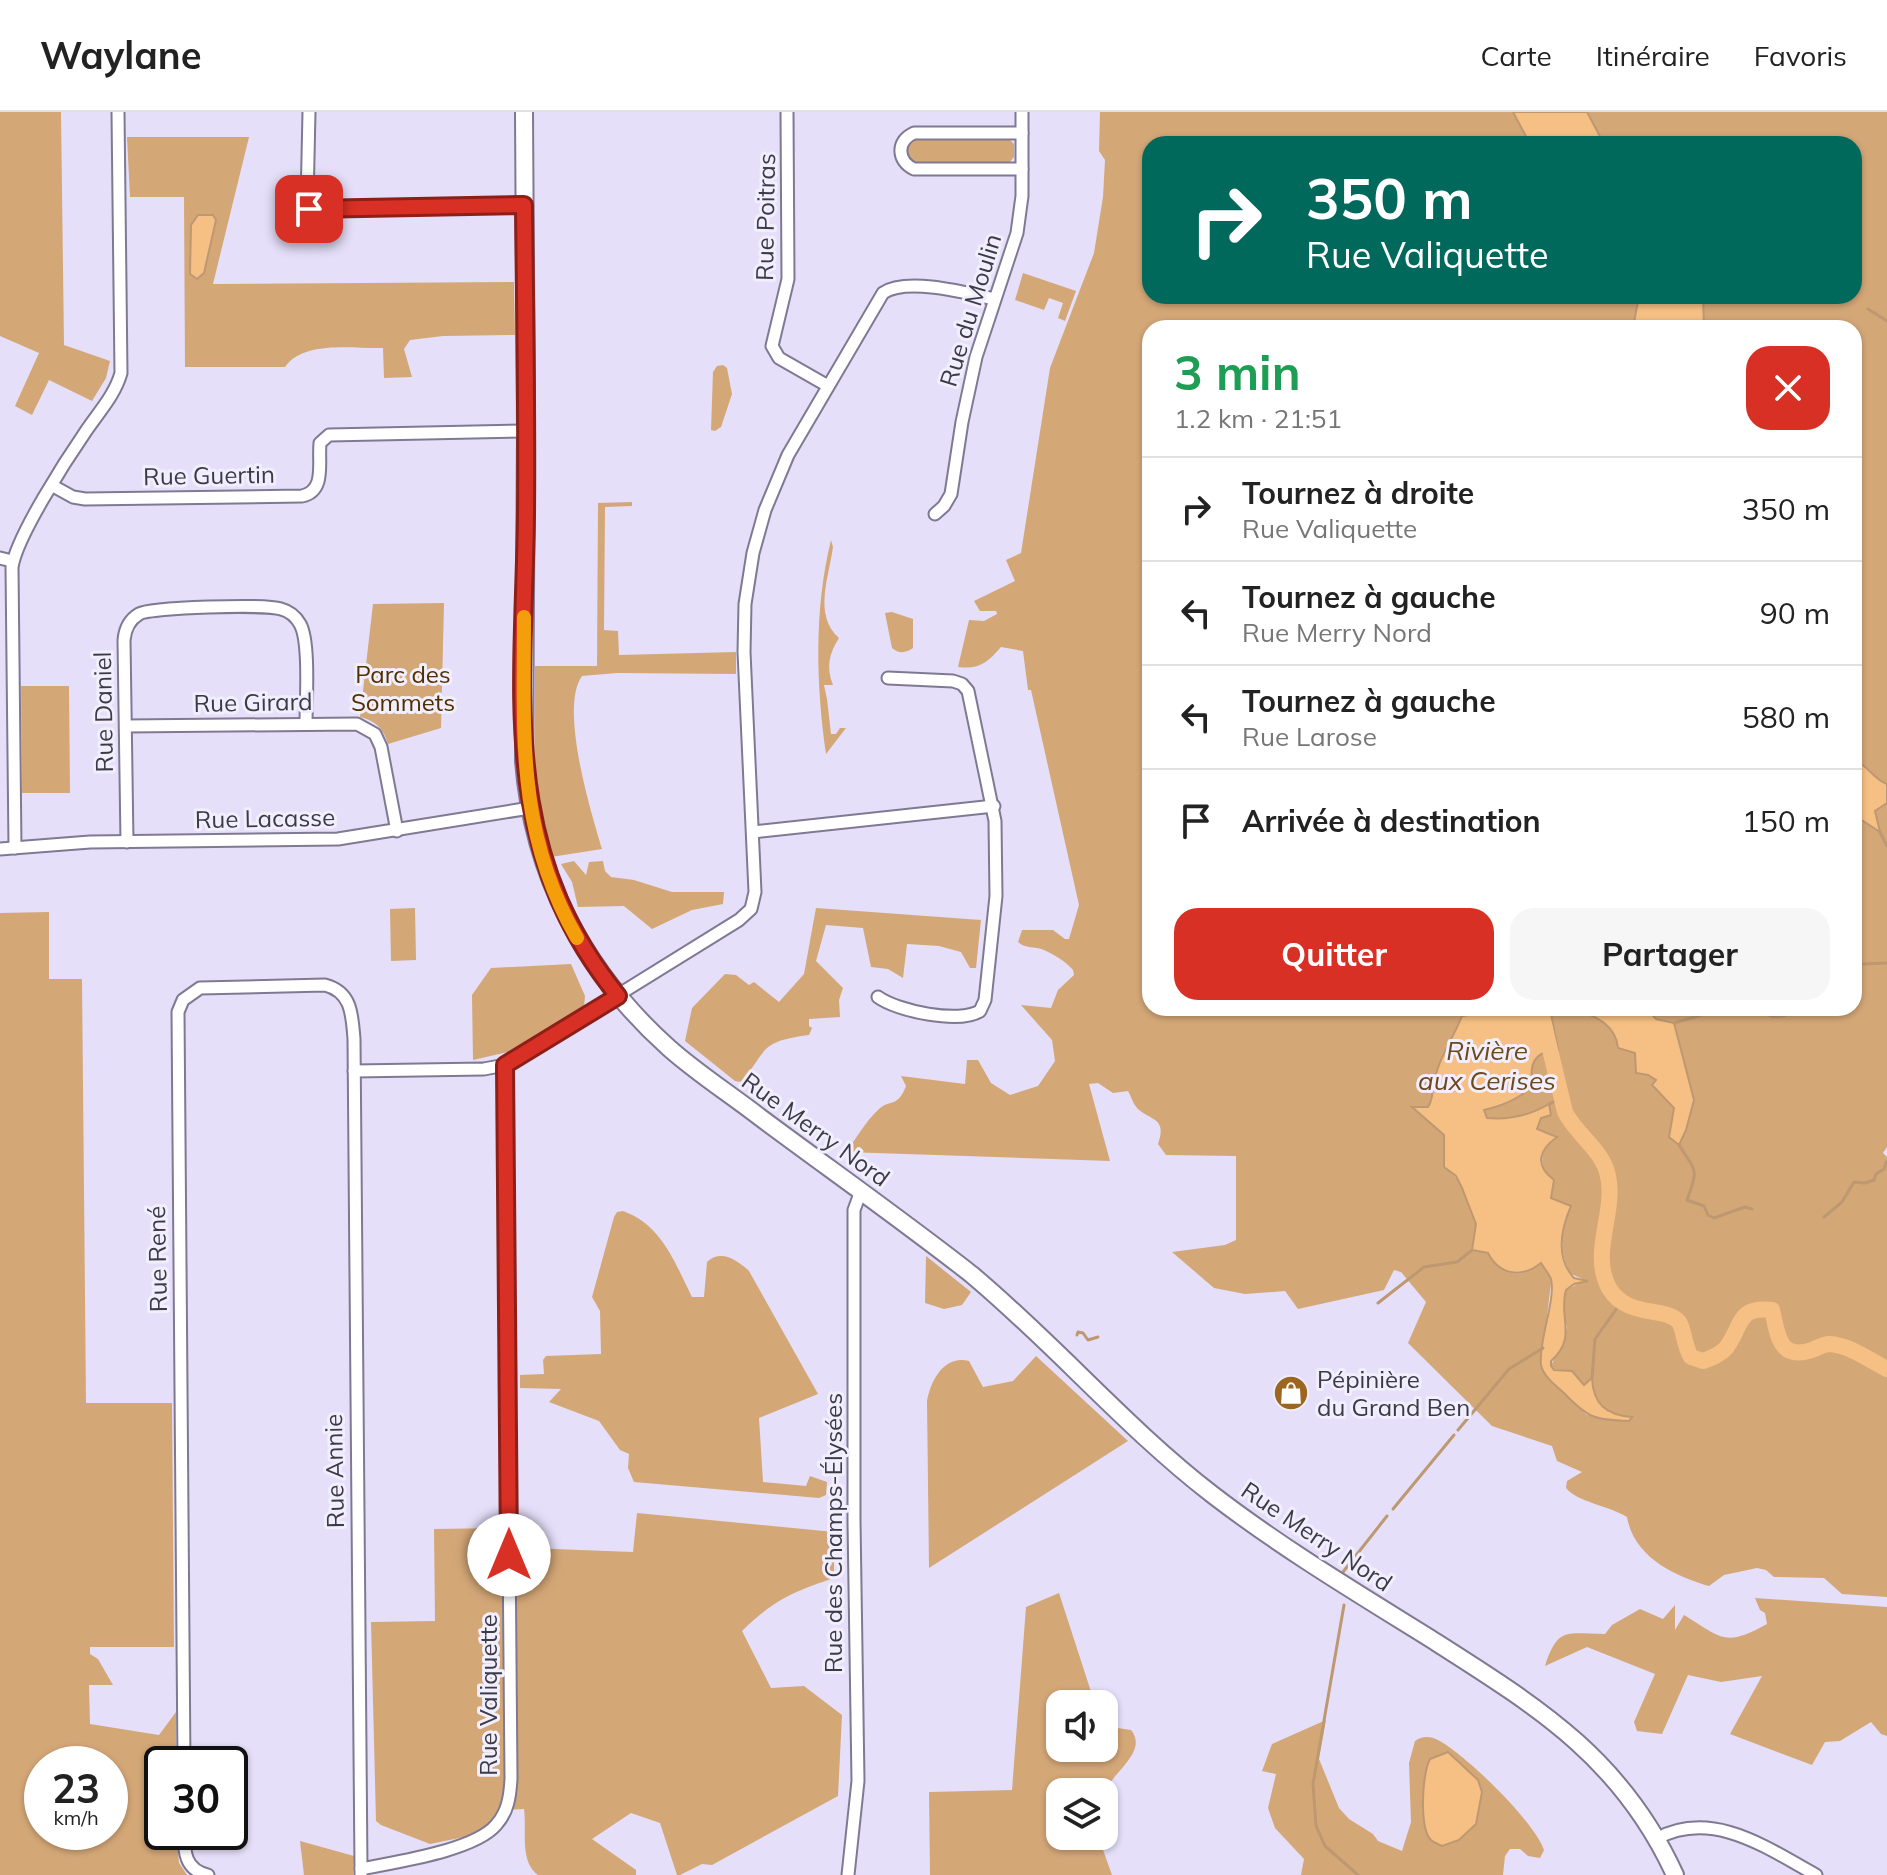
<!DOCTYPE html>
<html lang="fr">
<head>
<meta charset="utf-8">
<style>
  body { margin:0; font-family:Mulish,sans-serif; background:#f6f6f6; color:#222; height:100vh; display:flex; flex-direction:column; font-size:30px; white-space:nowrap }
  * { box-sizing:border-box; margin:0 }
  p { font-size:26px; color:#767676 }
  .icon { flex:none; width:44px; height:44px; fill:none; stroke:currentColor; stroke-width:2; stroke-linecap:round; stroke-linejoin:round }
  .map { position:relative; flex:1; overflow:hidden }
  .details { position:absolute; left:1142px; top:208px; width:720px; height:696px; display:flex; flex-direction:column; background:#fff; border-radius:24px; box-shadow:0 2px 6px #0004 }
  .details>* { flex:none }
  .guide { position:absolute; left:1142px; top:24px; width:720px; height:168px; border-radius:24px; box-shadow:0 2px 6px #0004; background:#00695c; color:#fff; overflow:hidden }
  .controls { position:absolute; left:1046px; top:1578px; display:grid; gap:16px }
  .controls a { display:grid; place-items:center; width:72px; height:72px; border-radius:16px; background:#fff; box-shadow:0 2px 6px #0004; font-size:40px }
  .speed { position:absolute; left:24px; top:1634px; display:flex; gap:16px; font-size:40px; font-weight:700; text-align:center }
  .speed>* { display:grid; place-content:center; width:104px; height:104px; border-radius:50%; background:#fff; box-shadow:0 2px 6px #0004; line-height:1 }
  .speed small { font-size:20px; font-weight:400 }
  .speed .limit { border:4px solid #111; border-radius:12px; background:#fff; color:#111 }
  .pin { position:absolute; display:grid; place-items:center; width:68px; height:68px; color:#fff; margin:-34px; border-radius:16px; box-shadow:0 4px 12px #0006 }
  .me { position:absolute; width:88px; margin:-44px; rotate:0deg; stroke-linejoin:round; filter:drop-shadow(0 0 6px #0008) }
  .turn { display:flex; align-items:center; gap:28px; height:168px; padding:0 32px; font-size:36px }
  .turn .icon { width:104px; height:104px; stroke-width:2.5 }
  .turn b { display:block; font-size:56px; line-height:68px }
  .round { display:grid; place-items:center; flex:none; width:84px; height:84px; border-radius:24px; background:#f6f6f6 }
  .summary { display:flex; align-items:center; justify-content:space-between; height:136px; padding:0 32px }
  h1 { font-size:48px; font-weight:700; line-height:60px; color:#1e9e55 }
  .primary-button { display:flex; gap:16px; margin-top:auto; padding:16px 32px }
  .primary-button a { flex:1; height:92px; border-radius:24px; background:#d93025; color:#fff; font-size:32px; font-weight:700; line-height:92px; text-align:center }
  .primary-button a+a { background:#f6f6f6; color:#222 }
  ul { padding:0; list-style:none }
  li { display:flex; align-items:center; gap:24px; height:104px; padding:0 32px; border-top:2px solid #e0e0e0 }
  li div { flex:1 }
  li b { display:block; font-size:30px }
  li em { font-style:normal }
  header { display:flex; align-items:center; gap:48px; box-sizing:border-box; height:112px; padding:0 40px; background:#fff; border-bottom:2px solid #e0e0e0 }
  header strong { font-size:38px }
  nav { display:flex; gap:44px; margin-inline-start:auto; font-size:28px }
  .map>svg:first-child { display:block }
  .green { fill:#d4a777; fill-rule:evenodd }
  .water { fill:#f6c084; stroke:#be9871; stroke-width:2 }
  .lines { fill:none; stroke-linecap:round; stroke-linejoin:round }
  .stream { stroke:#be9871; stroke-width:3 }
  .river { stroke:#f6c084; stroke-width:16 }
  .minor-casing { stroke:#7f7992; stroke-width:15 }
  .secondary-casing { stroke:#7f7992; stroke-width:20 }
  .minor { stroke:#fff; stroke-width:11 }
  .secondary { stroke:#fff; stroke-width:16 }
  .route-casing { stroke:#8d1f18; stroke-width:20 }
  .route { stroke:#d93025; stroke-width:14 }
  .slow { stroke:#f59e0b; stroke-width:14 }
  .labels { text-anchor:middle; dominant-baseline:central; stroke-width:6; stroke-linejoin:round; paint-order:stroke }
  .street-label { font-size:24px; fill:#3c3a45; stroke:#f1eefe }
  .park-label { font-size:24px; fill:#512f00; stroke:#f1eefe }
  .poi-label { font-size:24px; fill:#3c3a45; stroke:#f1eefe; text-anchor:start }
  .water-label { font-size:26px; font-style:italic; fill:#6c481c; stroke:#f1eefe }
</style>
</head>
<body>
<header>
<strong>Waylane</strong>
<nav><a>Carte</a><a>Itinéraire</a><a>Favoris</a></nav>
</header>
<div class="map">
<svg width="1887" height="1763" viewBox="0 0 1887 1763">
  <rect width="100%" height="100%" fill="#e5dffa"/>
  <g class="green">
    <path d="M0,0H61L64,233L110,249L106,266L92,289L49,268L32,303L15,294L39,241L0,224Z"/>
    <path d="M1100,0H1887V672C1873,667 1868,653 1854,648V216H1150V896H1483L1462,905C1453,927 1438,947 1434,971C1432,980 1433,988 1428,995H1414L1444,1023V1055C1451,1061 1457,1065 1461,1073C1476,1103 1490,1192 1541,1151L1550,1164L1551,1171L1541,1254L1557,1275L1587,1303L1631,1305C1604,1302 1596,1293 1591,1267L1584,1273L1572,1259L1553,1257L1551,1254L1567,1216L1562,1193L1566,1178L1585,1168L1571,1162C1558,1139 1561,1118 1571,1094L1551,1086L1554,1068C1536,1054 1540,1038 1556,1024L1537,1017L1538,1011L1548,993C1529,1005 1509,1008 1487,1006L1484,997C1504,995 1518,988 1533,974C1530,960 1530,946 1546,940L1554,950L1558,937L1550,896C1578,896 1614,903 1618,936L1635,941L1648,963L1657,968L1652,974L1674,996L1669,1025L1686,1018L1694,988L1674,911L1656,907L1646,896H1854V703L1879,719L1875,699L1887,691V1035L1883,1041L1887,1045V1485L1842,1482L1824,1466L1774,1465L1766,1458L1757,1456L1724,1463L1709,1474C1674,1464 1634,1445 1627,1405C1610,1394 1577,1390 1566,1376L1567,1369L1582,1360L1557,1349L1552,1334L1492,1314L1408,1231L1426,1190L1401,1160L1394,1158L1384,1178L1298,1197L1285,1179L1245,1182L1214,1176L1172,1140L1225,1133L1236,1128V1044L1166,1043L1158,1032C1167,1006 1152,1009 1138,997C1133,992 1131,984 1128,979L1113,981L1098,971L1089,972L1110,1049L846,1040C856,1027 865,1010 878,998C890,986 897,997 906,974L901,964L965,972L967,948H978L991,971L1010,983L1038,974L1055,949L1052,928L1021,893L1051,896L1058,878L1074,863L1073,858C1065,849 1055,843 1044,838C1034,834 1026,837 1018,830L1022,818H1053L1065,827H1069L1079,793L1031,578H1028L1023,539L1001,535C988,550 979,558 958,555L969,508L984,509L997,502L996,499H980L974,489L1015,469L1006,448L1021,441L1050,256L1094,141L1103,85L1105,48L1099,39ZM1150,32H1854V184H1150Z"/>
    <path d="M127,25H249L213,172L514,170L515,223L443,224L410,228L404,237L412,265L384,266L383,236C354,237 304,228 285,255H185L184,85H130Z"/>
    <path d="M918,27H1009L1014,32V45L1009,51H916L909,47L907,37L910,30Z"/>
    <path d="M1023,161L1076,179L1065,209L1058,206L1063,191L1049,186L1044,198L1015,188Z"/>
    <path d="M723,253L727,256L732,282L721,315L715,319L711,318L713,260L717,254Z"/>
    <path d="M632,390V394L605,395L604,518L618,519L619,543L736,540V562L617,561L582,564C559,596 591,700 602,737L551,745L534,666L535,554H597L598,391Z"/>
    <path d="M831,428L833,435C829,465 813,503 839,526C829,541 826,556 833,573H824L827,587L831,622H836L840,616H846L826,642C816,572 814,497 831,428Z"/>
    <path d="M444,491L441,616L388,632C384,617 375,608 360,605L373,492Z"/>
    <path d="M892,500L913,507V536C906,541 899,542 892,536L885,501Z"/>
    <path d="M21,574H69L70,681H22Z"/>
    <path d="M574,749L586,763L589,750L603,749L605,759L611,765L634,768L672,780H724L723,792L692,798L652,817L624,794L578,795L572,770L561,752Z"/>
    <path d="M415,796L416,848L391,849L390,797Z"/>
    <path d="M816,796L981,808L976,856H970L961,840L939,834L907,832L903,866L888,857L871,855L863,816L826,813L816,849L843,876L839,888L840,905L809,907V914L812,916L809,923C758,930 769,937 741,970L735,969L685,929L692,896L725,862L736,863L749,873L754,870L779,890L804,862Z"/>
    <path d="M49,800V867H82L86,1291H172L174,1535H90V1542L98,1547L113,1573H89L90,1612L159,1623L176,1600V1652H162V1720H176L179,1751L187,1763H0V801ZM42,1652H110V1720H42Z"/>
    <path d="M571,852L585,884L584,895L508,940L473,948L472,883L491,856Z"/>
    <path d="M623,1099C662,1113 675,1151 692,1185H704L707,1150C721,1137 737,1148 749,1159L818,1282L759,1306L763,1370L806,1374L810,1364L827,1370L826,1383L819,1386L634,1370L628,1356L629,1342L620,1338L599,1309L549,1290L561,1277L520,1276V1263L544,1262L543,1248L546,1244L601,1242L600,1199L592,1185L614,1105L617,1100Z"/>
    <path d="M926,1144L971,1180L962,1193L944,1197L925,1191Z"/>
    <path d="M1036,1244L1128,1329L929,1456L927,1289C931,1268 944,1243 969,1249L983,1275L1013,1269Z"/>
    <path d="M637,1401L834,1420V1466C792,1480 774,1488 742,1519L771,1576L804,1574L842,1603L838,1684L712,1753L702,1752L680,1763H677L660,1711L631,1701L592,1727L636,1758V1763H538C519,1749 527,1718 524,1697L499,1698L483,1718L469,1724L430,1732L381,1713L376,1709L371,1510L435,1509L434,1417L503,1416V1435L633,1440Z"/>
    <path d="M1059,1481L1095,1592H1060V1636H1104V1614L1131,1618C1149,1640 1111,1661 1104,1682V1680H1060V1724H1098L1112,1763H930L929,1680L1012,1678L1026,1495Z"/>
    <path d="M1755,1486L1887,1495V1624L1881,1622L1871,1610L1840,1629L1825,1630L1812,1653L1730,1622L1762,1564L1721,1570L1688,1563L1662,1622L1637,1619L1634,1610L1655,1562L1587,1535L1545,1554C1558,1514 1567,1522 1605,1522L1612,1513L1640,1497L1663,1507L1675,1493V1518L1684,1503C1723,1527 1725,1535 1767,1512L1765,1501L1760,1498Z"/>
    <path d="M1326,1608L1319,1647L1339,1696L1349,1707L1373,1722L1378,1729L1402,1739L1411,1710L1409,1651L1415,1629C1422,1624 1430,1624 1438,1628C1465,1642 1535,1710 1544,1738L1540,1746L1528,1744L1520,1737H1510L1505,1744L1503,1763H1301L1304,1747L1275,1716L1268,1696L1276,1662L1262,1659L1272,1632Z"/>
    <path d="M300,1729L354,1744L353,1763H304Z"/>
  </g>
  <g class="water">
    <path d="M1513,0H1587L1604,32H1530Z"/>
    <path d="M198,103H213L216,108L204,161L197,167L190,162L191,113Z"/>
    <path d="M1639,184H1703L1704,216H1633Z"/>
    <path d="M1854,648C1868,653 1873,667 1887,672V691L1875,699L1880,720L1854,703Z"/>
    <path d="M1483,896L1550,897L1558,937L1555,951L1546,940C1530,945 1530,960 1533,974C1517,988 1504,993 1484,998L1487,1006C1510,1008 1529,1004 1549,992L1551,1003L1541,1006L1537,1017L1557,1025C1539,1038 1534,1053 1554,1068L1551,1086L1571,1094C1561,1117 1555,1145 1574,1166L1588,1169L1574,1172L1566,1178C1558,1206 1578,1225 1551,1249V1254L1554,1258L1572,1259L1584,1273L1592,1266C1593,1292 1606,1303 1632,1305L1629,1309C1594,1308 1588,1306 1564,1281C1556,1274 1543,1264 1541,1253C1538,1230 1556,1188 1551,1167C1549,1162 1544,1156 1541,1151C1522,1166 1500,1164 1488,1141L1472,1138L1476,1112L1462,1076L1456,1064L1444,1055V1023L1412,995H1428C1433,988 1432,980 1434,971C1438,947 1453,927 1462,904L1474,902Z"/>
    <path d="M1574,896H1646L1656,907L1674,911L1694,988L1686,1018L1679,1033L1669,1025L1674,996L1652,973L1656,968L1648,963L1636,961L1635,941L1618,936C1616,912 1594,904 1574,896Z"/>
    <path d="M1448,1640L1478,1668L1482,1680L1476,1712L1459,1728L1442,1734C1439,1732 1434,1731 1431,1728C1419,1716 1422,1661 1430,1647Z"/>
  </g>
  <g class="lines">
    <g class="stream">
      <path d="M1440,187L1442,184"/>
      <path d="M1868,197L1887,209"/>
      <path d="M1880,720L1887,734"/>
      <path d="M1854,856L1862,852L1887,851"/>
      <path d="M1758,896C1773,911 1786,904 1802,896"/>
      <path d="M1674,911L1726,896"/>
      <path d="M1549,992L1562,986"/>
      <path d="M1679,1033C1696,1060 1699,1056 1687,1088L1704,1094L1708,1103L1714,1106L1745,1095L1752,1097"/>
      <path d="M1824,1105L1842,1090L1854,1070L1865,1071L1874,1068L1876,1062L1884,1057L1886,1050"/>
      <path d="M1378,1191L1424,1155L1457,1150L1472,1138"/>
      <path d="M1077,1223L1078,1220L1083,1221L1088,1228L1098,1225"/>
      <path d="M1592,1266L1595,1227L1622,1189"/>
      <path d="M1458,1318L1509,1257L1543,1236"/>
      <path d="M1393,1397L1454,1323"/>
      <path d="M1343,1460L1387,1404"/>
      <path d="M1344,1493L1313,1672L1316,1714L1325,1734L1358,1763"/>
    </g>
    <path class="river" d="M1540,896L1565,1000C1576,1022 1600,1036 1607,1060C1618,1098 1589,1140 1609,1176C1627,1207 1666,1194 1679,1210C1684,1217 1684,1234 1691,1245L1703,1249C1711,1246 1720,1243 1726,1236C1743,1214 1736,1194 1772,1198C1778,1223 1779,1249 1812,1238C1817,1236 1824,1232 1829,1232C1850,1233 1869,1248 1887,1257"/>
    <g class="minor-casing">
      <g id="minor">
        <path d="M309,0L307,91L311,98L524,93"/>
        <path d="M787,0L788,167L772,234L779,246L828,274"/>
        <path d="M1022,21H914C896,29 897,49 914,57H1022"/>
        <path d="M53,374L73,385L85,387L302,384C326,379 318,351 320,331L329,323L526,319"/>
        <path d="M935,402L944,394L951,382L962,310L976,245L1017,121L1022,84V0"/>
        <path d="M0,446L12,449"/>
        <path d="M126,614L357,612L375,622L381,635L397,719"/>
        <path d="M753,720L994,694"/>
        <path d="M127,730L124,528C125,517 129,508 139,502C151,495 265,492 281,497C289,499 296,505 300,512C310,529 306,589 306,611"/>
        <path d="M15,736L12,455C17,424 66,348 86,319C98,301 115,283 121,261L118,0"/>
        <path d="M0,737L90,730L338,727L530,696"/>
        <path d="M878,885C897,899 959,912 980,899L985,888L996,784L995,709L968,579L962,572L953,569L888,566"/>
        <path d="M354,959L484,957L505,953"/>
        <path d="M184,1652L178,900L183,888L200,876L325,873C352,880 352,903 354,927L361,1757"/>
        <path d="M184,1720C184,1740 185,1758 208,1763"/>
        <path d="M1656,1727C1712,1696 1767,1736 1816,1763"/>
        <path d="M361,1763V1757C394,1750 474,1739 496,1713C508,1700 510,1684 511,1667L505,953L739,808L751,797L755,780L744,540L745,492L753,441L765,398L788,343L883,181C907,165 967,181 994,187"/>
        <path d="M848,1763L858,1669L854,1409V1098L861,1079"/>
      </g>
    </g>
    <g class="secondary-casing">
      <path id="secondary" d="M524,0L526,319L524,649C533,763 584,860 669,936C697,961 730,982 761,1006C831,1058 902,1108 971,1162C1055,1232 1126,1316 1213,1383C1282,1436 1357,1481 1431,1527C1536,1594 1621,1645 1675,1763"/>
    </g>
    <use href="#minor" class="minor"/>
    <use href="#secondary" class="secondary"/>
  </g>
  <g class="lines">
    <g class="route-casing">
      <path id="route" d="M309,97L524,93C525,196 527,299 526,403C524,580 497,735 618,884L505,953L509,1443"/>
    </g>
    <use href="#route" class="route"/>
    <path class="slow" d="M524,505C524,622 516,720 577,826"/>
  </g>
  <defs>
    <g id="shop-disc" transform="scale(1.8)"><circle r="9.5" fill="#9c6620" stroke="#f1eefe"/><path d="M-5-2.5h2.3a2.7 3.5 0 0 1 5.4 0H5L5.5 6h-11ZM-1.5-2.5h3a1.5 2.3 0 0 0-3 0Z" fill="#fff"/></g>
  </defs>
  <g fill-rule="evenodd">
    <use href="#shop-disc" x="1291" y="1281"/>
  </g>
  <g class="labels">
    <g class="street-label">
      <text transform="translate(765 105) rotate(-89)">Rue Poitras</text>
      <text transform="translate(970 198) rotate(-73)">Rue du Moulin</text>
      <text transform="translate(209 363) rotate(-1)">Rue Guertin</text>
      <text transform="translate(253 590) rotate(-1)">Rue Girard</text>
      <text transform="translate(103 600) rotate(-91)">Rue Daniel</text>
      <text transform="translate(265 706) rotate(-1)">Rue Lacasse</text>
      <text transform="translate(816 1017) rotate(36)">Rue Merry Nord</text>
      <text transform="translate(157 1147) rotate(-91)">Rue René</text>
      <text transform="translate(334 1359) rotate(-91)">Rue Annie</text>
      <text transform="translate(833 1421) rotate(-90)">Rue des Champs-Élysées</text>
      <text transform="translate(1317 1424) rotate(34)">Rue Merry Nord</text>
      <text transform="translate(488 1583) rotate(-90)">Rue Valiquette</text>
    </g>
    <g class="park-label">
      <text x="403" y="562">Parc des<tspan x="403" dy="28">Sommets</tspan></text>
    </g>
    <g class="poi-label">
      <text x="1317" y="1267">Pépinière<tspan x="1317" dy="28">du Grand Ben</tspan></text>
    </g>
    <g class="water-label">
      <text x="1487" y="938">Rivière<tspan x="1487" dy="30">aux Cerises</tspan></text>
    </g>
  </g>
</svg>
<div class="controls">
<a><svg class="icon" aria-label="sound" viewBox="0 0 24 24"><path d="M4 9h4l5-4v14l-5-4H4zM17 9q2 3 0 6"/></svg></a>
<a><svg class="icon" aria-label="layers" viewBox="0 0 24 24"><path d="M12 4l9 5-9 5-9-5zM3 14l9 5 9-5"/></svg></a>
</div>
<div class="speed"><div>23<small>km/h</small></div><div class="limit">30</div></div>
<div class="pin" style="left:309px;top:97px;background:#d93025"><svg class="icon" aria-label="arrive" viewBox="0 0 24 24"><path d="M6 21V4h12l-3 4 3 4H6"/></svg></div>
<svg class="me" style="left:509px;top:1443px" viewBox="-20 -20 40 40"><circle r="19" fill="#fff"/><path d="M0-13L10 11 0 6-10 11z" fill="#d93025"/></svg>
<div class="guide">
<div class="turn"><svg class="icon" aria-label="right" viewBox="0 0 24 24"><path d="M7 20v-9h11M14 6l5 5-5 5"/></svg><div><b>350 m</b>Rue Valiquette</div></div>
</div>
<section class="details">
<div class="summary"><div><h1>3 min</h1><p>1.2 km · 21:51</p></div><a class="round" style="background:#d93025;color:#fff"><svg class="icon" aria-label="close" viewBox="0 0 24 24"><path d="M6 6l12 12M18 6L6 18"/></svg></a></div>
<ul>
<li><svg class="icon" aria-label="right" viewBox="0 0 24 24"><path d="M7 20v-9h11M14 6l5 5-5 5"/></svg><div><b>Tournez à droite</b><p>Rue Valiquette</p></div><em>350 m</em></li>
<li><svg class="icon" aria-label="left" viewBox="0 0 24 24"><path d="M17 20v-9H6M10 6l-5 5 5 5"/></svg><div><b>Tournez à gauche</b><p>Rue Merry Nord</p></div><em>90 m</em></li>
<li><svg class="icon" aria-label="left" viewBox="0 0 24 24"><path d="M17 20v-9H6M10 6l-5 5 5 5"/></svg><div><b>Tournez à gauche</b><p>Rue Larose</p></div><em>580 m</em></li>
<li><svg class="icon" aria-label="arrive" viewBox="0 0 24 24"><path d="M6 21V4h12l-3 4 3 4H6"/></svg><div><b>Arrivée à destination</b></div><em>150 m</em></li>
</ul>
<div class="primary-button"><a>Quitter</a><a>Partager</a></div>
</section>
</div>
</body>
</html>
